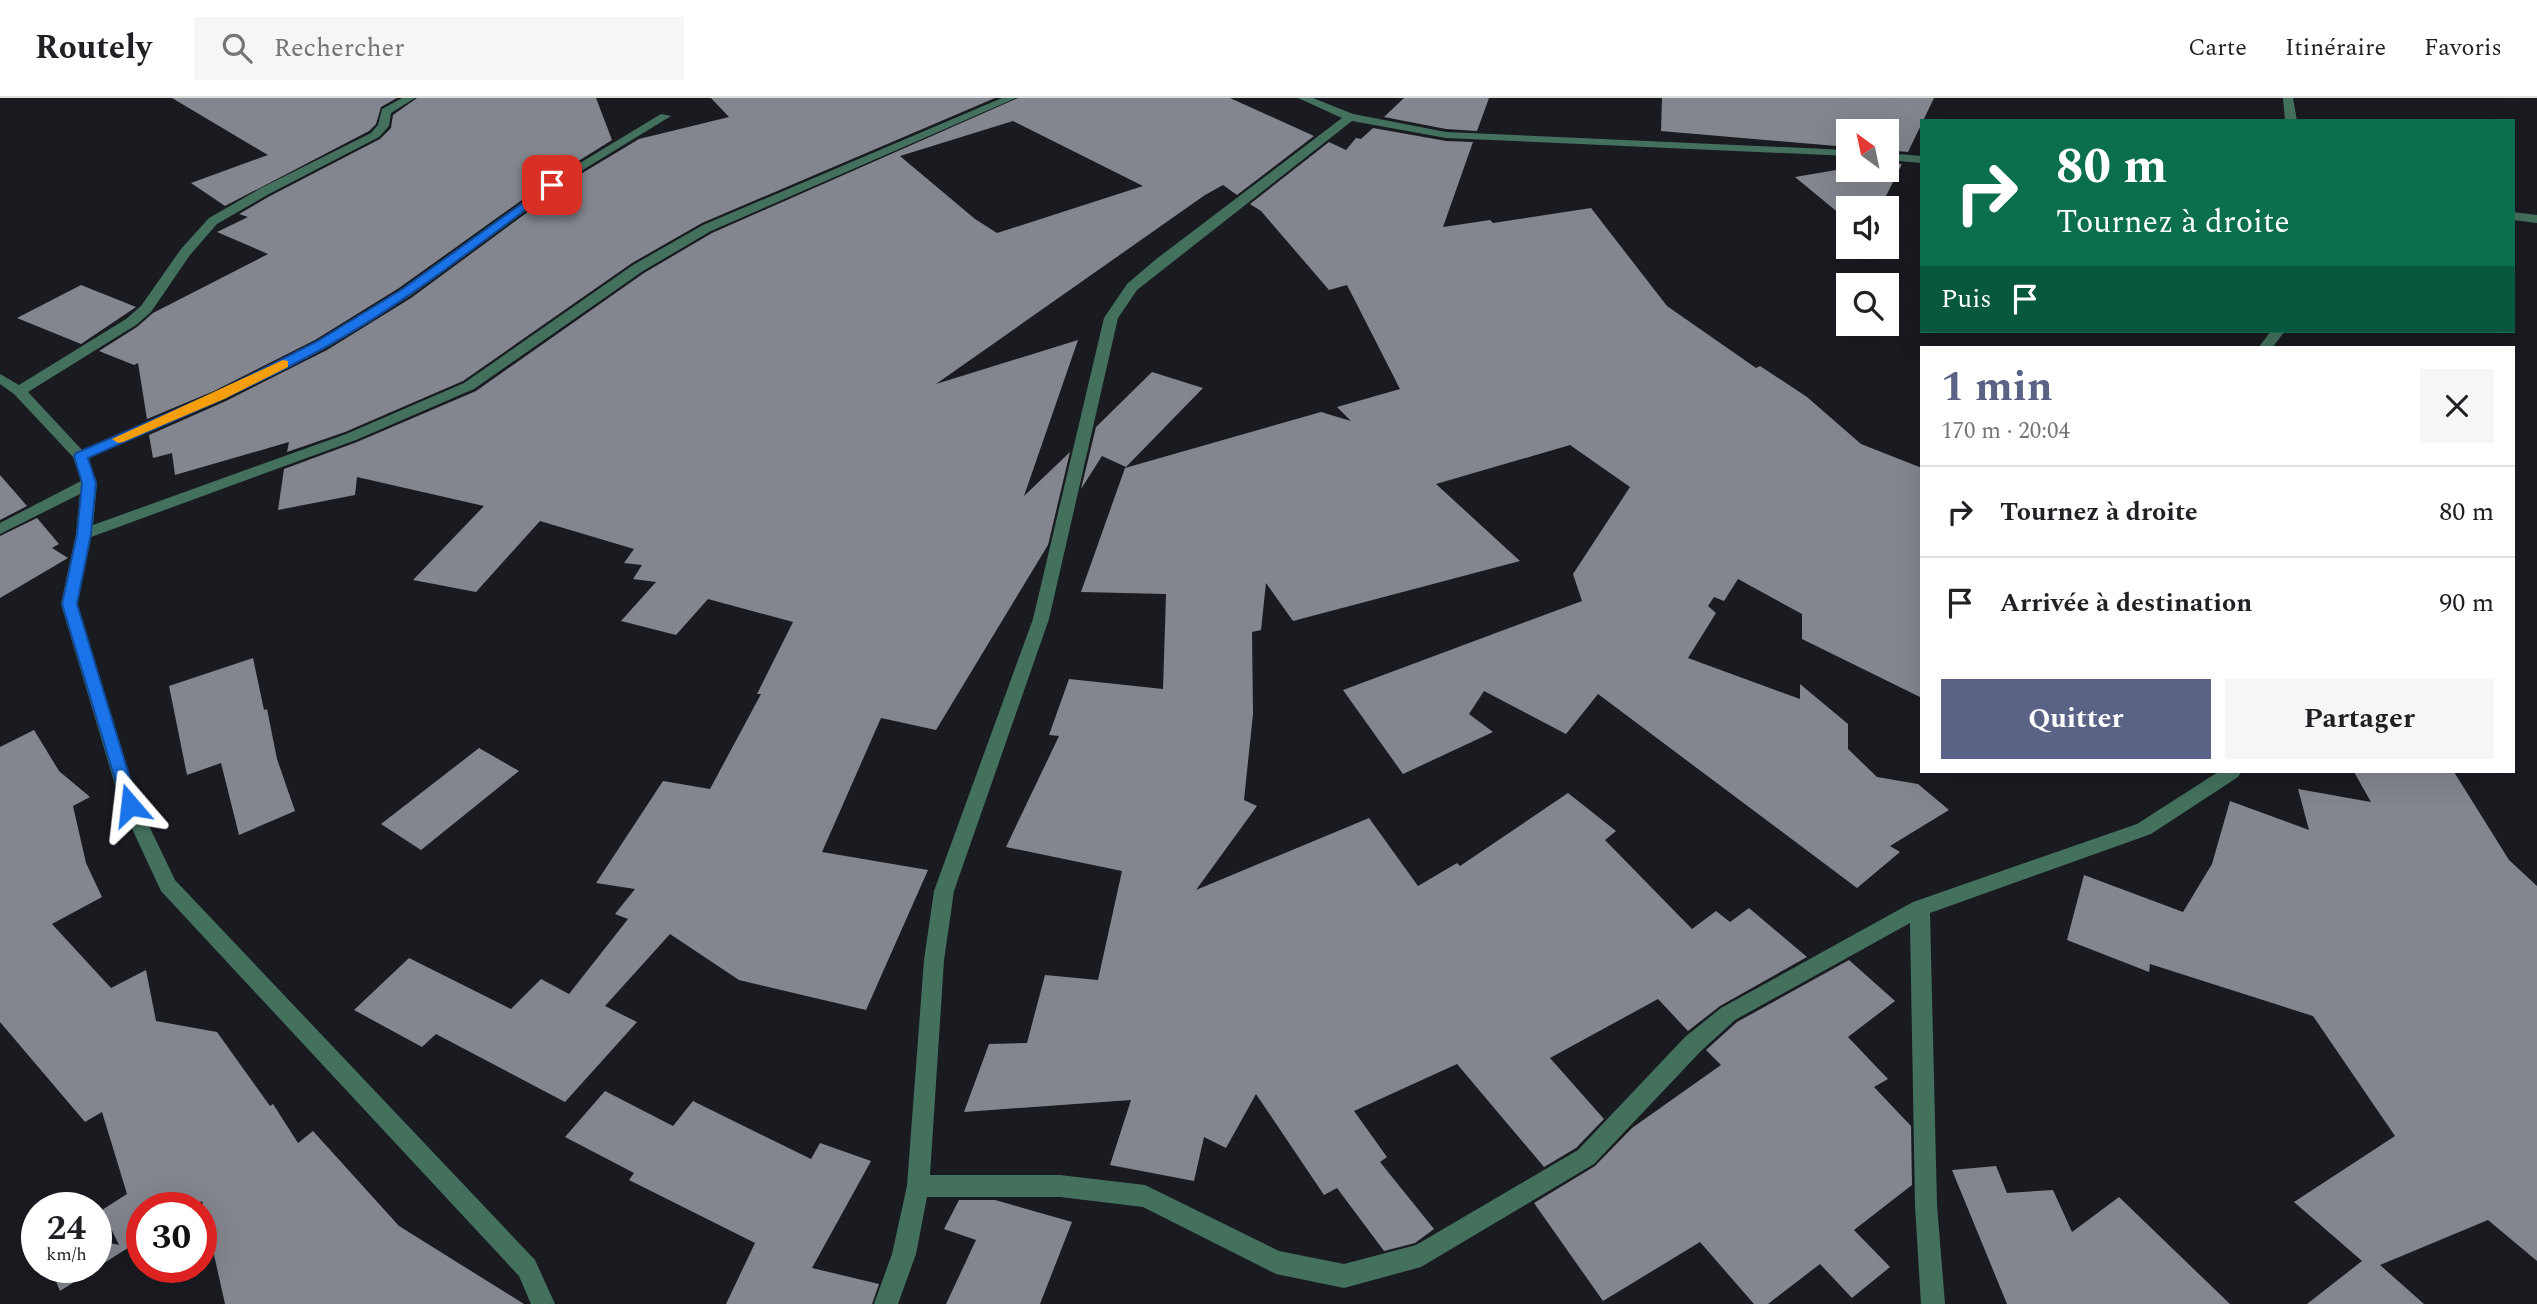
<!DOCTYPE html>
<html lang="fr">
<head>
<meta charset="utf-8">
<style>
  body { margin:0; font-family:Spectral,serif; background:#f6f6f6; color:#202124; height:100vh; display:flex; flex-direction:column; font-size:26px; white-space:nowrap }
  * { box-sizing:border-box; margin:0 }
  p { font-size:23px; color:#757577 }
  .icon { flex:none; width:38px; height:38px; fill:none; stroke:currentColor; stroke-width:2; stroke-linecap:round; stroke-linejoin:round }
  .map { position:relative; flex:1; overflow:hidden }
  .drawer { position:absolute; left:1920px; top:248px; width:595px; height:427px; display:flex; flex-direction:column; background:#fff; border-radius:0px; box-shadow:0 7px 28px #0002 }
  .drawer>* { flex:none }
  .banner { position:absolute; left:1920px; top:21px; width:595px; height:214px; border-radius:0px; box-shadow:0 7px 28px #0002; background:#0b6e4f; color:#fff; overflow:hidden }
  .needle { width:46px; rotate:327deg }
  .tools { position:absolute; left:1836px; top:21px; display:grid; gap:14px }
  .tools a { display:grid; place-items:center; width:63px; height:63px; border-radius:0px; background:#fff; box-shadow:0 7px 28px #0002; font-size:35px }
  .speed { position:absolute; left:21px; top:1094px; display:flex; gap:14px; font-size:35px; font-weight:700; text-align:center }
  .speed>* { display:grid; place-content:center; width:91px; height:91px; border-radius:50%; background:#fff; box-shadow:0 7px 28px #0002; line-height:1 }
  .speed small { font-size:18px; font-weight:400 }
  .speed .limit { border:10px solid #d22; background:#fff; color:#111 }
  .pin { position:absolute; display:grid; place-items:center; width:60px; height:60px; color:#fff; margin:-30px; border-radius:14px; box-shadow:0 4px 10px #0006 }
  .me { position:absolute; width:77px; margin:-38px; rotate:343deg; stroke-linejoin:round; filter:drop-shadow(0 0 5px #0008) }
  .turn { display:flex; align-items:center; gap:24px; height:147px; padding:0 21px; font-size:32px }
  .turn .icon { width:91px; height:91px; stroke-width:2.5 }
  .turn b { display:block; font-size:49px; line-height:60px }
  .then { display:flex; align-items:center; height:66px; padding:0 21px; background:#0003; gap:14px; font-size:26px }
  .round { display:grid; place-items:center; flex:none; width:74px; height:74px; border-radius:0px; background:#f6f6f6 }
  .head { display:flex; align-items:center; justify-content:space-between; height:119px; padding:0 21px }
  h1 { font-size:42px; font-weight:700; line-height:52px; color:#5a6386 }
  .cta { display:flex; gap:14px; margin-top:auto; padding:14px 21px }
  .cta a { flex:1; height:80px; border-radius:0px; background:#5a6386; color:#fff; font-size:28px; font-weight:700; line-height:80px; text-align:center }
  .cta a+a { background:#f6f6f6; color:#202124 }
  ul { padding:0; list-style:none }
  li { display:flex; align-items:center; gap:21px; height:91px; padding:0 21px; border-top:2px solid #e0e0e0 }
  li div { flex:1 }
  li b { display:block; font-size:26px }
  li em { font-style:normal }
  header { display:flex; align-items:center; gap:42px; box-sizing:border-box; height:98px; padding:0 35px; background:#fff; border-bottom:2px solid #e0e0e0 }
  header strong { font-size:33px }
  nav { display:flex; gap:38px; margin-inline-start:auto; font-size:24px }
  .search { width:490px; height:63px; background:#f6f6f6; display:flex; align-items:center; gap:18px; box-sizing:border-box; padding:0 24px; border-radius:0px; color:#757577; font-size:26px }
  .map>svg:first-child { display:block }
  .building { fill:#83868e; fill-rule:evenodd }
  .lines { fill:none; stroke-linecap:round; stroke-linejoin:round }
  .minor { fill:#44715e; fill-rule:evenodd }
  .route { fill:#1a73e8; stroke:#114b97; stroke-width:2 }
  .slow { fill:#f59e0b }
</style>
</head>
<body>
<header>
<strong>Routely</strong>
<div class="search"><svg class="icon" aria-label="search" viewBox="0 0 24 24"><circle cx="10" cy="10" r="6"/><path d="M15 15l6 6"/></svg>Rechercher</div>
<nav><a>Carte</a><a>Itinéraire</a><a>Favoris</a></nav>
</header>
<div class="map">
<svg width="2537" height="1206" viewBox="0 0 2537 1206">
  <rect width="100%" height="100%" fill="#191b21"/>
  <g class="building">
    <path d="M172,0H397L381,9L376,26L369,33L225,108L191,85L268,57Z"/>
    <path d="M417,0H596L612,42L564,72L399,190L315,242L214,293L147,321L138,265L134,267L99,253L137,229L153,215L268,156L217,134L248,119L239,116L270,98L380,41L391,30L393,17Z"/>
    <path d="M711,0H995L702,125L632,165L463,283L345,334L287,354L289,344L175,377L172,355L153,360L149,337L226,303L327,252L411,200L574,80L639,41L729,19Z"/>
    <path d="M1018,0H1230L1314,38L1237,97L1223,87L1205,97L936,286L1078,242L1024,398L1070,354L1048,447L936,632L881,620L822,754L928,772L866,912L739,882L670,836L605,908L637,924L565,1004L436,936L422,949L354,912L409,860L511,911L541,881L569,896L628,821L615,816L635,791L596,785L663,683L710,691L761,596H757L793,524L708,501L676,537L621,523L656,484L633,481L642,467L624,465L634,451L540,423L476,494L413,482L484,408L357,379L355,397L278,412L284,371L357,344L476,293L644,175L712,135ZM1013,23L1143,88L997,135L975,121L900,58Z"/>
    <path d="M1404,0H1489L1477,33L1446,31L1384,19Z"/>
    <path d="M1662,0H1934L1908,54L1886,52V33H1848V49L1661,33Z"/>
    <path d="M1373,30L1446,43L1473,44L1443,129L1490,122L1493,125L1591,110L1667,208L1756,270L1760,268L1807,299L1861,346L1922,370V600L1802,541V516L1738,481L1724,503L1714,499L1708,508L1716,515L1688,560L1800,601V586L1848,626V651L1877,679L1918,686L1949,712L1890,748L1900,754L1857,790L1598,596L1566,636L1484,593L1469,616L1493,634L1403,676L1343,592L1582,503L1573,476L1630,389L1570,347L1436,386L1520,463L1293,523L1266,485L1261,532L1252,534L1253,616L1244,702L1257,708L1196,792L1369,720L1418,788L1457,765L1460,768L1568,695L1616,733L1605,742L1692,831L1716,813L1730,824L1749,810L1807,859L1720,908L1688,933L1658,901L1550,960L1604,1021L1576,1050L1544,1069L1457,966L1354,1013L1387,1059L1380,1064L1434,1131L1415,1145L1384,1153L1337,1090L1324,1097L1256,996L1226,1050L1204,1039L1194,1083L1110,1067L1131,1002L964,1014L989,946L1027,945L1045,877L1098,882L1122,773L1006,749L1059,638L1049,637L1069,581L1163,591L1166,496L1081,494L1125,370L1321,314L1351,323L1337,309L1400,291L1347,187L1329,192L1261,113L1250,106L1329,44L1346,52L1356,40L1361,41Z"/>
    <path d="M1886,65L1902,66L1880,110H1848V116L1841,117L1795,79L1848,70L1886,72Z"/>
    <path d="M81,187L136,209L81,246L17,220Z"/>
    <path d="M1152,274L1203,290L1126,369L1102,358L1081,391L1096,329Z"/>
    <path d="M0,377L27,408L0,422Z"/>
    <path d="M37,420L59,446L52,450L68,460L0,500V438Z"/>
    <path d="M253,560L264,612L267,611L277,661L295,713L239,737L221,665L187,677L169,588Z"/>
    <path d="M34,632L59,673L90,699L73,708L86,765L102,799L52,826L111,890L146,872L156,923L217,934L270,1008L273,1006L298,1045L313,1033L399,1128L524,1206H225L202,1103L192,1110H142V1141L60,1193L50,1169H96V1142L119,1147L102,1112L127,1096L102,1014L85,1024L0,924V649Z"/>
    <path d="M479,650L519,673L421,752L381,726Z"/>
    <path d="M2354,674H2454L2509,762L2537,788V1163L2488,1122L2380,1167L2424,1206H2307L2362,1163L2294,1104L2395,1038L2313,918L2150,866L2149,874L2067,842L2084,777L2183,814L2212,766L2230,703L2309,732L2298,691L2371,704Z"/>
    <path d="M1849,862L1895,903L1848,939L1888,981L1874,989L1911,1028L1912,1087L1854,1132L1890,1169L1852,1200L1820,1166L1768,1206H1754L1700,1144L1603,1203L1534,1105L1595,1068L1632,1030L1721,967L1706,952L1737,924Z"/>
    <path d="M605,993L673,1028L693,1003L811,1061L820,1045L871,1063L812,1170L879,1186L872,1206H726L755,1145L629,1082L634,1075L565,1039Z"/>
    <path d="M1996,1068L2007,1095L2053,1092L2072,1134L2119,1099L2230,1206H2007L1952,1072Z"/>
    <path d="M959,1102H995L1072,1124L1040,1206H946L976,1142L944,1131Z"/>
  </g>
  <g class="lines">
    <g class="minor">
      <path d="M402,0H415L391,15L389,28L379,39L269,96L217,126L190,157L151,214L136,227L28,294L82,352L215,295L316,244L400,192L565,74L661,16L671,18L573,78L410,198L326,250L225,301L88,360L97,385L93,427L346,336L464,285L633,167L703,127L1002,0H1016L711,133L643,173L474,291L356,342L91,439L77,506L139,707L175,782L535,1162L555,1206H531L519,1178L161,793L121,707L61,506L76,436L80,396L0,436V425L81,383L73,359L14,296L0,286V276L19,287L126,221L141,208L181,151L209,120L261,90L371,35L378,27L382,11Z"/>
      <path d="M1298,0H1313L1353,16L1446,34L1848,52V58L1446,40L1352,23L1137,192L1118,220L1049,521L954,793L944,862L930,1077H1060L1145,1087L1279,1153L1344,1166L1416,1147L1578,1052L1685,939L1721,910L1913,804L2137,726L2218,674H2241L2238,679L2151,736L1930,815L1937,1107L1945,1206H1921L1915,1107L1910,825L1735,922L1701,953L1594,1066L1421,1169L1344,1190L1276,1176L1143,1109L1060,1099H927L916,1156L898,1206H874L892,1156L907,1088L924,862L934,793L1033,521L1104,220L1127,186L1155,162L1342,20Z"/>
      <path d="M2283,0H2293L2297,23H2285Z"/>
      <path d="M1886,55L1922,58V65L1886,62Z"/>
      <path d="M2513,114L2537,117V125L2513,122Z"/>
      <path d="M2271,233H2285L2272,250H2258Z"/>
    </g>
  </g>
  <path class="route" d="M552,84L558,87L556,89C480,145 406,205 324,250C248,292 167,325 88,360L96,385L91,436L77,506L138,707L136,711H124L62,506L77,436L82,385L74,358L76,355L215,295L316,244L401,192Z"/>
  <path class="slow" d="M283,262L288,263V269L224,301L123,344L118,345L112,341Z"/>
</svg>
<div class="tools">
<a><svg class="needle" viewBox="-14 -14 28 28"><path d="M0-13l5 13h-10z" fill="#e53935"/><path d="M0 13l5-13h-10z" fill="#757577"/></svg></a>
<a><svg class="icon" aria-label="sound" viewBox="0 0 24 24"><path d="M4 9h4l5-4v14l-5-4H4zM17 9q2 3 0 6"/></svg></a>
<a><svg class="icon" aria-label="search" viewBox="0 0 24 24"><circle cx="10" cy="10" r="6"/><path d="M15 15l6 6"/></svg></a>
</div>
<div class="speed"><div>24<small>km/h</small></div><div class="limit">30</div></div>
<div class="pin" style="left:552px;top:87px;background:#d93025"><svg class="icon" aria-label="arrive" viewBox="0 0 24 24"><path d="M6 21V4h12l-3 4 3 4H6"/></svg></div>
<svg class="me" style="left:130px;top:707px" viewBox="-20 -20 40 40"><path d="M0-17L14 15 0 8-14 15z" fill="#1a73e8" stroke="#fff" stroke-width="4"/></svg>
<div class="banner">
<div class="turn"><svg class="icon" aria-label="right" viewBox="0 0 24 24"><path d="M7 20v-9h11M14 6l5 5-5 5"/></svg><div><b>80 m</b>Tournez à droite</div></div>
<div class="then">Puis<svg class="icon" aria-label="arrive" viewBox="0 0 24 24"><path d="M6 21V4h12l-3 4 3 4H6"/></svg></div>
</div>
<section class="drawer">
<div class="head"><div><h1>1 min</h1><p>170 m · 20:04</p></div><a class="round"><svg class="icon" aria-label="close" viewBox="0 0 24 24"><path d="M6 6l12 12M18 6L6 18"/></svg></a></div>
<ul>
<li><svg class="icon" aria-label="right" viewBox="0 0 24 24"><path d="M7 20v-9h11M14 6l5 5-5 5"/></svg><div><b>Tournez à droite</b></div><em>80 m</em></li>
<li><svg class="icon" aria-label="arrive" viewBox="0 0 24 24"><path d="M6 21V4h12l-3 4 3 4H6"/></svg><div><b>Arrivée à destination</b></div><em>90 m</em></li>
</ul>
<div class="cta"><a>Quitter</a><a>Partager</a></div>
</section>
</div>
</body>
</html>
